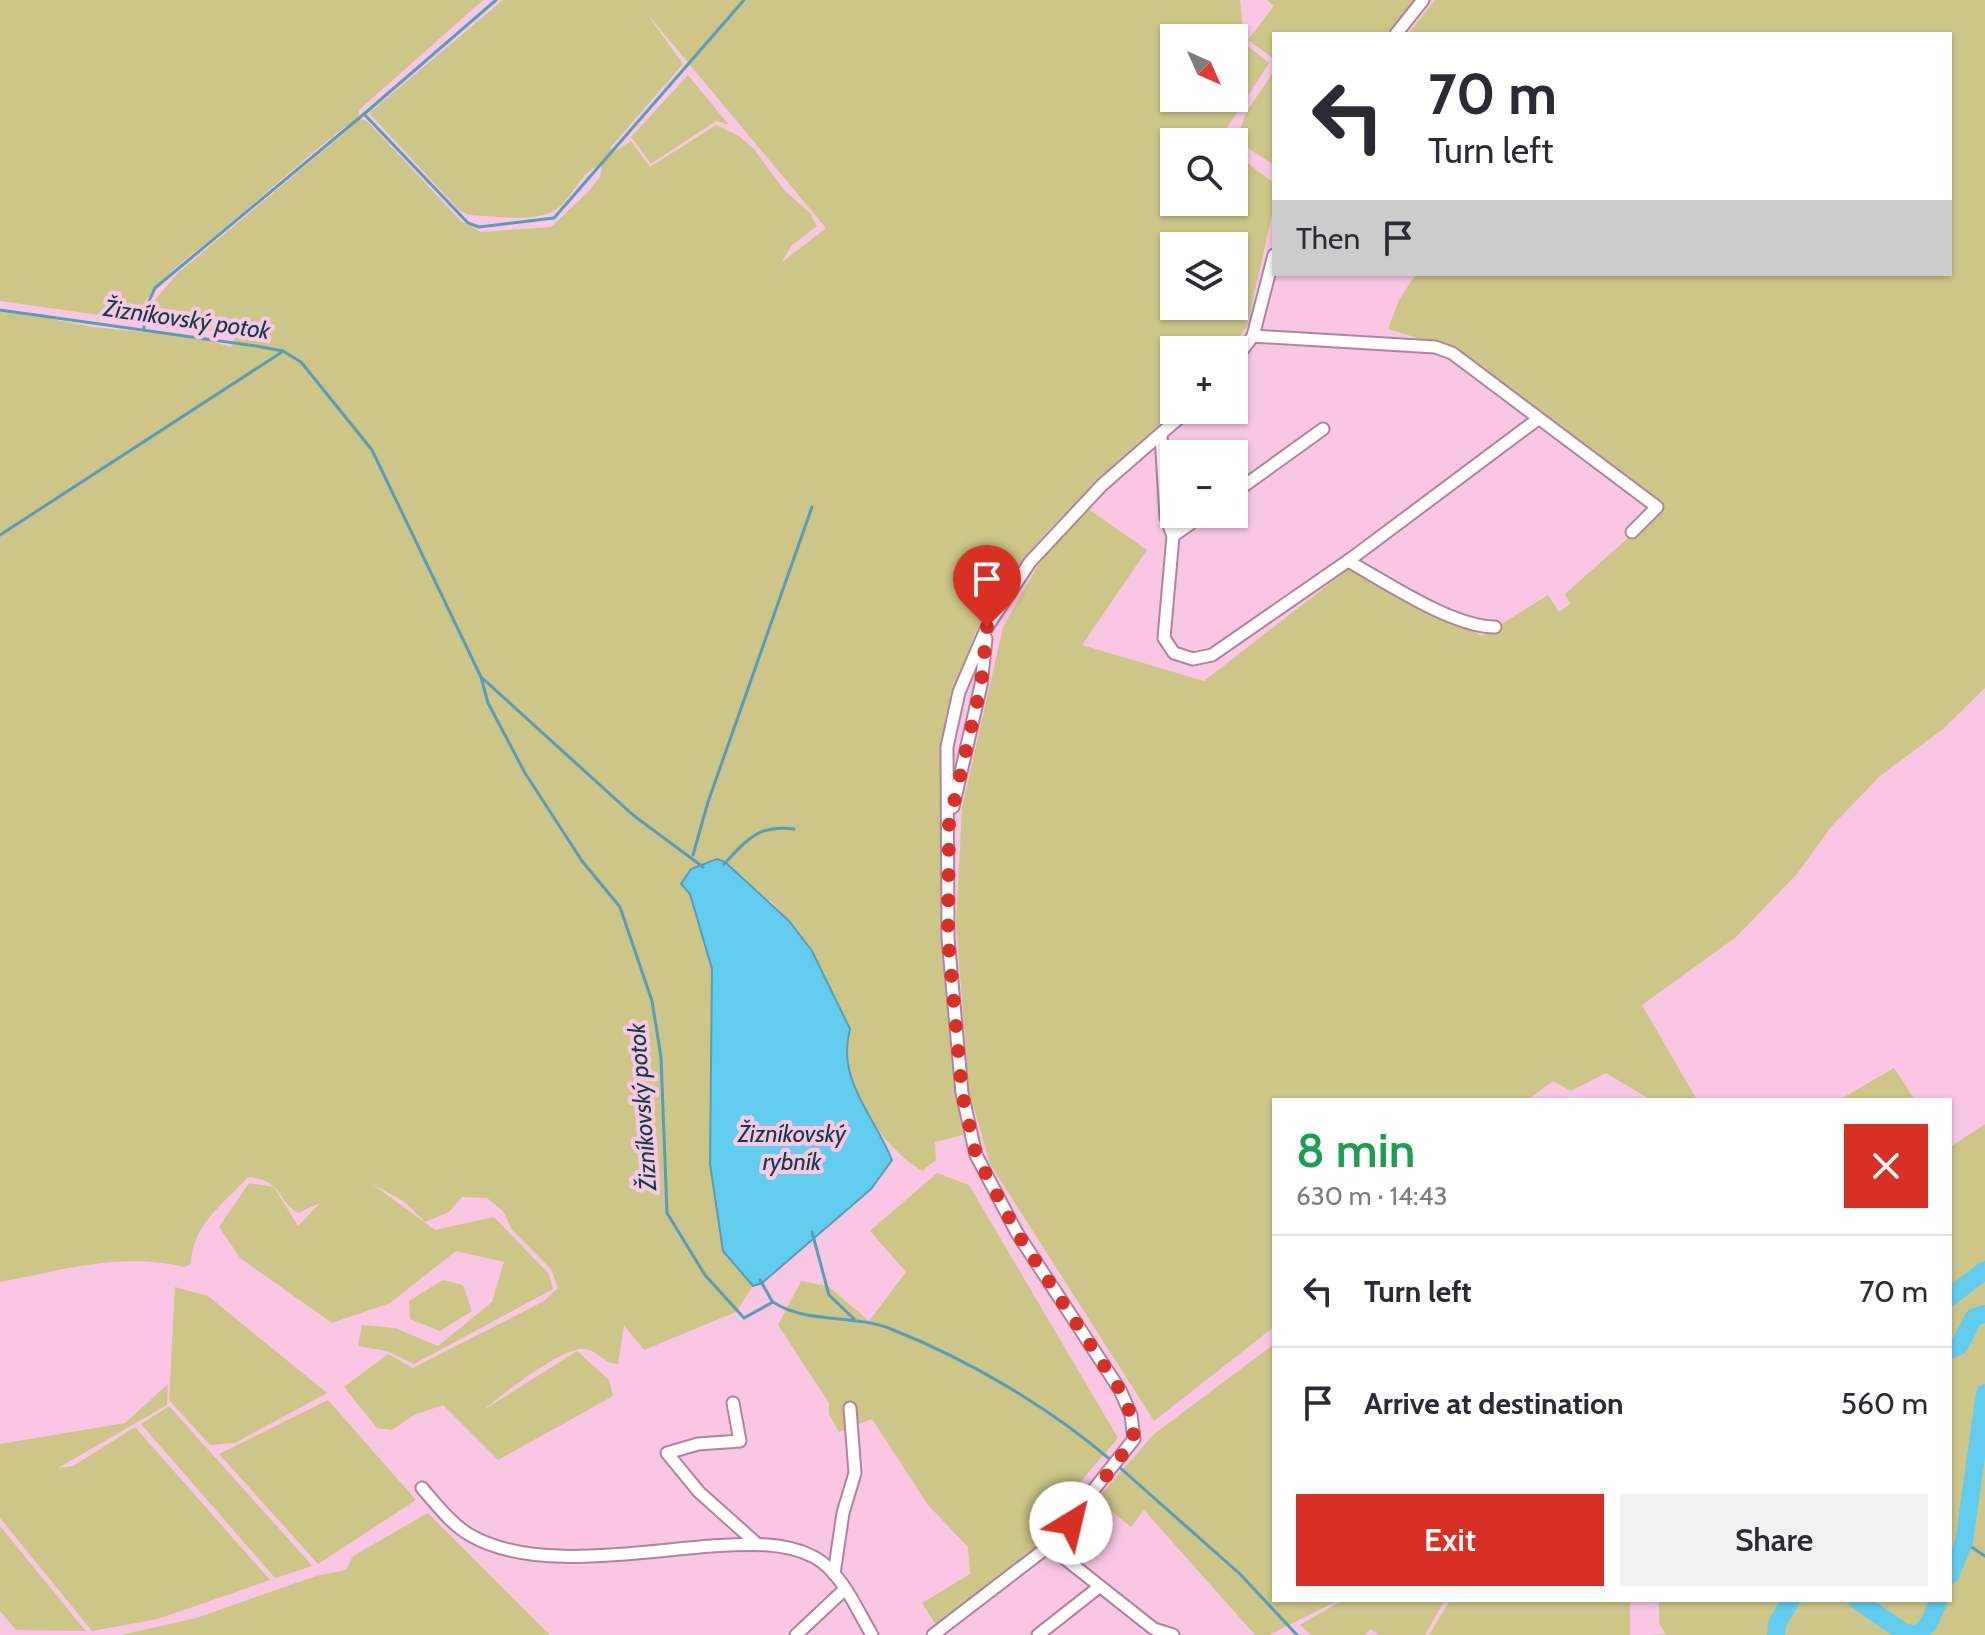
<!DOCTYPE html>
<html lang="en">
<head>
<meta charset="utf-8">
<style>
  body { margin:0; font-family:Cabin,sans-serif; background:#f2f2f3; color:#2b2b33; height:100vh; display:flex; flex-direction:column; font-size:30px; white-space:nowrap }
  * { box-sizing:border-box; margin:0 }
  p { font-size:26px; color:#7c7c81 }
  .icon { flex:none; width:44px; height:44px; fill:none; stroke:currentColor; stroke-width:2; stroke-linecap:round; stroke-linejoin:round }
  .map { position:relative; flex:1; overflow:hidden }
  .sheet { position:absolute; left:1272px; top:1098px; width:680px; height:504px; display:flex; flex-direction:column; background:#fff; border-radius:0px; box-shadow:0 2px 6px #0004 }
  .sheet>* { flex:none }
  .hud { position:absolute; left:1272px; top:32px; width:680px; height:244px; border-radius:0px; box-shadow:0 2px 6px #0004; background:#fff; color:#2b2b33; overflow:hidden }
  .needle { width:52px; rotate:135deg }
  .fabs { position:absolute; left:1160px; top:24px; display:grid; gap:16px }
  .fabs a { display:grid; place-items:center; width:88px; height:88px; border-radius:0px; background:#fff; box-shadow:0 2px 6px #0004; font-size:40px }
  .pin { position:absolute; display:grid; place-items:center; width:68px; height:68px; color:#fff; margin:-82px -34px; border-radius:50% 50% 50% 0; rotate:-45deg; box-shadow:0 0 8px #0007 }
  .pin .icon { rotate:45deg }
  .me { position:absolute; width:88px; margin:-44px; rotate:36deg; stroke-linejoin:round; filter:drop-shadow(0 0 6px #0008) }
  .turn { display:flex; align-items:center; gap:28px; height:168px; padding:0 24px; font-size:36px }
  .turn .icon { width:104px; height:104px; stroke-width:2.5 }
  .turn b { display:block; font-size:56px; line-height:68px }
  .then { display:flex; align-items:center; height:76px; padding:0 24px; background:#0003; gap:16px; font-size:30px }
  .round { display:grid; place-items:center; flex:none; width:84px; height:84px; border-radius:0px; background:#f2f2f3 }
  .headline { display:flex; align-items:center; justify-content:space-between; height:136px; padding:0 24px }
  h1 { font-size:48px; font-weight:600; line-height:60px; color:#1e9e55 }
  .primary-button { display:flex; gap:16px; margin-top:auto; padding:16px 24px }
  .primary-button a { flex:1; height:92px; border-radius:0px; background:#d93025; color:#fff; font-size:32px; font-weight:600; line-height:92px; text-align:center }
  .primary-button a+a { background:#f2f2f3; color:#2b2b33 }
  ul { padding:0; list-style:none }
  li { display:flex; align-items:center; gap:24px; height:112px; padding:0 24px; border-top:2px solid #e1e1e2 }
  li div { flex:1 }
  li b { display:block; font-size:30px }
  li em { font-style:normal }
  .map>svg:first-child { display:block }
  .green { fill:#cdc688; fill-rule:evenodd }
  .water { fill:#63cdf0; stroke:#589db9; stroke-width:2 }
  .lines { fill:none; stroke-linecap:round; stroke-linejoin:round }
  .stream { stroke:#589db9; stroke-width:3 }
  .river { stroke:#63cdf0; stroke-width:18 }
  .minor-casing { stroke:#b1829e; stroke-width:15 }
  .minor { stroke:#fff; stroke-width:11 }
  .route { stroke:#d93025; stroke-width:14; stroke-dasharray:0 25.2 }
  .labels { text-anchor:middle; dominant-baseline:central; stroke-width:8; stroke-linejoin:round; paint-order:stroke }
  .water-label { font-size:24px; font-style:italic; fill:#0b3d4b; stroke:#f9c7e4 }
</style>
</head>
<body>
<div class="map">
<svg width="1985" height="1635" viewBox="0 0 1985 1635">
  <rect width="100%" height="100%" fill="#f9c7e4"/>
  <g class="green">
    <path d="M0,0H483L359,110V118L368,122L461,221L481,232L551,227L588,192L600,177L602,165C581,169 574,197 557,209C538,223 493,216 469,215L459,210L369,113L503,0H1240L1244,43L1269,63L1218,142H1174V202H1234V153L1274,183V206L1247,327L1229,350H1174L1175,410C1114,467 1015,550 979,625C922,747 950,960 956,1096L963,1135L935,1142L936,1160L922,1171C886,1149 847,1096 844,1053C843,1046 848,1036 850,1029C827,982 806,940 771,901L690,894L712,969L710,1164L723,1251L753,1286L736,1312L644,1350L624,1325L618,1364C603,1363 598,1351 585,1349C564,1346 502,1394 484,1410L577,1351L609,1380L613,1396L498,1460L443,1405L414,1415L392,1430L377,1428L344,1387L388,1354L413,1368L544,1301L558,1288L551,1269L512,1230L503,1211L487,1198L462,1197L449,1212L425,1222L405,1202L372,1184L435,1230L494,1217L549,1274L553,1289L414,1364L387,1351L358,1346L362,1325L395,1328L438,1346L492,1302L504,1262L456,1251L390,1303L332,1323L240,1258L219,1227L249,1183L274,1187L298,1226L320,1203L298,1213C276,1200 284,1181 248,1177C224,1204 192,1224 191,1264L184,1267C120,1252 63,1270 0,1282V309L93,327L201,338L231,347L239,329L191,332L150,325L148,308L178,273L349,129L346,126C305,158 267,192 228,225C194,254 153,279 135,320L0,301ZM645,11L826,228L781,263L791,246L817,226L810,213L784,190L754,149L739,136L716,125L650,167L631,141L615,151L610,148L683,64ZM1174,38H1234V98H1174ZM1174,246H1234V306H1174Z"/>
    <path d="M1267,0H1414L1388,34H1274V59L1248,40L1274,6Z"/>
    <path d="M1435,0H1985V688L1943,729L1880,776L1831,827L1797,874L1736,937L1642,1005L1697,1100H1651L1606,1073L1571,1091L1553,1081L1527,1100H1274V1327L1154,1421L990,1164L969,1091L956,924L962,808L1003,627L1038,565L1087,508L1147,550L1082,645L1204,681L1351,567L1482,636L1548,595L1559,612L1570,604L1565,594L1654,515L1656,503L1459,351L1388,329L1399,300L1416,274H1950V34H1408Z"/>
    <path d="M1274,71V165L1236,140L1247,111Z"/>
    <path d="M688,75L729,125L716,121L651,164L631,137Z"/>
    <path d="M1894,1068L1915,1100H1839Z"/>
    <path d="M1985,1124V1635H1648L1666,1634L1659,1623V1600H1950V1147Z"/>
    <path d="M937,1173L969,1185L1118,1438L1070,1494L1058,1534L938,1628L922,1603L970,1574L968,1547L928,1505L872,1419L839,1432L829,1414V1403L778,1325L801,1281L828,1286L869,1321L906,1272L870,1231Z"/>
    <path d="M443,1280L463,1285L472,1311L440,1331L410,1319L409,1301Z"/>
    <path d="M175,1287L208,1296L327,1393L235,1443L210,1445L169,1400Z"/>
    <path d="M1274,1344V1600H1339L1269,1635H1255L1144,1510L1131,1527L1110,1510L1089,1508L1154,1434Z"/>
    <path d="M168,1384L167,1405L58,1468L73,1466L135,1427L270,1580L158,1619L92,1631L0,1518V1444L125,1423Z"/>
    <path d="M328,1400L416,1500L318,1564L219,1454Z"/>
    <path d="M169,1406L309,1562L312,1566L275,1578L141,1424Z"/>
    <path d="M428,1513L550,1635H121L196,1618L316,1576L346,1570L353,1556Z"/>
    <path d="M0,1526L84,1629L86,1631L16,1630L0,1611Z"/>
    <path d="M1343,1600H1445L1425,1635H1379L1370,1629L1365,1635H1311L1300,1625Z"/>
    <path d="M1450,1600H1630V1635H1429Z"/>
  </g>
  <path class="water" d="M717,859L725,862L789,921L812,951L850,1029C836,1080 874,1115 892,1160L871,1189L762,1283L753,1286L723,1251L710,1164L712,969L690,894L681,884L691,869Z"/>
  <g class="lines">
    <g class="stream">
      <path d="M364,114L496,0"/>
      <path d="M0,310L256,346L283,351L301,362L372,450L481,677L488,703L525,773L582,861L620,907L652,1001L661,1057L667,1213L705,1275L744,1318L773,1302C806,1324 854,1314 891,1329C969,1360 1049,1407 1112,1461"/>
      <path d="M144,329L145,310L155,288L364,114L468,223L479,227L554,218L744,0"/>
      <path d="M0,535L282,352"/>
      <path d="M481,677L633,815L703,867"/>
      <path d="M693,855L708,802L812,507"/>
      <path d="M724,864C747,840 758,824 794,829"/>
      <path d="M812,1232L829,1295L854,1319"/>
      <path d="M760,1280L772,1301"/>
      <path d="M1118,1466L1240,1574L1297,1635"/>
      <path d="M1964,1542L1985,1556"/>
    </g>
    <g class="river">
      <path d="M1950,1297L1985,1270"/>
      <path d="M1950,1350L1959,1346L1974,1317L1985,1314"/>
      <path d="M1950,1575L1964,1542L1985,1393"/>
      <path d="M1857,1600L1903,1632L1918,1635L1929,1623L1939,1600"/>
      <path d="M1776,1635L1777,1624L1791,1600"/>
    </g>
    <g class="minor-casing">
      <g id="minor">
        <path d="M1396,34L1423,0"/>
        <path d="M1253,336L1435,347L1452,353L1657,507L1632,532"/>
        <path d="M1234,361L1253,336L1274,255"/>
        <path d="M1161,435L1166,517L1173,536L1164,638L1174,653L1193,659L1212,655L1352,558L1538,419"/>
        <path d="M1234,493L1323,429"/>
        <path d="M1173,536L1204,514"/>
        <path d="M1348,561C1386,582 1452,627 1495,627"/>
        <path d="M953,807L981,685L986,639"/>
        <path d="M733,1403L740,1441L698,1444L667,1453L699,1492L756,1543"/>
        <path d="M422,1488C436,1504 452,1525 470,1535C533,1572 641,1551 712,1546C744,1544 784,1541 814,1557C841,1571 857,1610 872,1635"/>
        <path d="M1049,1546L1154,1629L1173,1635"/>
        <path d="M834,1574L843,1513L855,1473L850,1408"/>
        <path d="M796,1635L844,1590"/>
        <path d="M933,1635L1049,1546L1134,1439L1131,1415L1120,1390L1017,1233L976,1155L962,1093L948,938L947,747L959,692L987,627L1030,562L1102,485L1188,410"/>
        <path d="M1038,1635L1099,1587"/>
      </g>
    </g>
    <use href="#minor" class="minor"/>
  </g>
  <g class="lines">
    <path class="route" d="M987,627L981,685L949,824L948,938L962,1093L976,1155L1017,1233L1120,1390L1131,1415L1134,1439L1071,1523"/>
  </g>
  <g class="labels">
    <g class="water-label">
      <text transform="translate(187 319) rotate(8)">Žizníkovský potok</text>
      <text transform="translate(642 1107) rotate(-94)">Žizníkovský potok</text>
      <text x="792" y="1133">Žizníkovský<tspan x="792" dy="28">rybník</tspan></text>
    </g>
  </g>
</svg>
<div class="fabs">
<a><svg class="needle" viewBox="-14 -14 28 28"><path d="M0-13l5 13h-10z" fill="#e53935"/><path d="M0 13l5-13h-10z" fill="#7c7c81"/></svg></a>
<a><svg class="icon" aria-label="search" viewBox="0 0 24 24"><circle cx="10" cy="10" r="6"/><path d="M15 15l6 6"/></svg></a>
<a><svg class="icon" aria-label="layers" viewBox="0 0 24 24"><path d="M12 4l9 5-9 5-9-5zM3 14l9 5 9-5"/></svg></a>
<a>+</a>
<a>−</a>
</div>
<div class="pin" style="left:987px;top:627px;background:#d93025"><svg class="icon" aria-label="arrive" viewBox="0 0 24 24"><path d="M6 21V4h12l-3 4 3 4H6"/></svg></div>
<svg class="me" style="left:1071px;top:1523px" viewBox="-20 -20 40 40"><circle r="19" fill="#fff"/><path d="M0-13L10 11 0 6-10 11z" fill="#d93025"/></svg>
<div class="hud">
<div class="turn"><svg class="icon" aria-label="left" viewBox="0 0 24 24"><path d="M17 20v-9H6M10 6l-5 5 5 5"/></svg><div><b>70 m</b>Turn left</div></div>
<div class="then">Then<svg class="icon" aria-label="arrive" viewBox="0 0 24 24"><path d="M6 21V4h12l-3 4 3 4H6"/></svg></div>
</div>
<section class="sheet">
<div class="headline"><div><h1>8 min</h1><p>630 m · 14:43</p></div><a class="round" style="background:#d93025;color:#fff"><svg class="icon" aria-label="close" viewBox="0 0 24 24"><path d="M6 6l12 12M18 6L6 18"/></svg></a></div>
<ul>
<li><svg class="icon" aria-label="left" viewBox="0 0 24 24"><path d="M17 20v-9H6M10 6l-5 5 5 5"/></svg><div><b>Turn left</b></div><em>70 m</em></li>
<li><svg class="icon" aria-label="arrive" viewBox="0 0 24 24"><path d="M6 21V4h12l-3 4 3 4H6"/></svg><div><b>Arrive at destination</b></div><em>560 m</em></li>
</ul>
<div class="primary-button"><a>Exit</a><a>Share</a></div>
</section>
</div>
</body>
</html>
